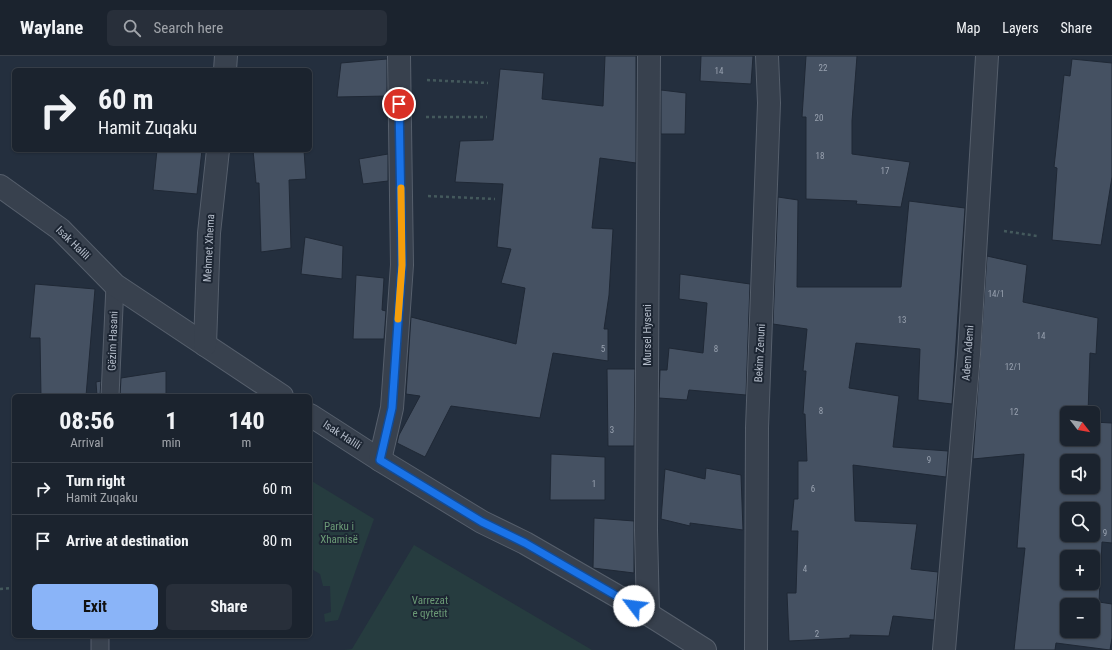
<!DOCTYPE html>
<html lang="en">
<head>
<meta charset="utf-8">
<style>
  body { margin:0; font-family:"Roboto Condensed",sans-serif; background:#282f3a; color:#f1f3f6; height:100vh; display:flex; flex-direction:column; font-size:15px; white-space:nowrap }
  * { box-sizing:border-box; margin:0 }
  p { font-size:13px; color:#a0a4aa }
  .icon { flex:none; width:22px; height:22px; fill:none; stroke:currentColor; stroke-width:2; stroke-linecap:round; stroke-linejoin:round }
  .map { position:relative; flex:1; overflow:hidden }
  .details { position:absolute; left:12px; top:338px; width:300px; height:244px; display:flex; flex-direction:column; background:#1b232e; border-radius:6px; box-shadow:0 1px 3px #0004,0 0 0 1px #39404a }
  .details>* { flex:none }
  .top-card { position:absolute; left:12px; top:12px; width:300px; height:84px; border-radius:6px; box-shadow:0 1px 3px #0004,0 0 0 1px #39404a; background:#1b232e; color:#f1f3f6; overflow:hidden }
  .needle { width:26px; rotate:121deg }
  .tools { position:absolute; left:1060px; top:350px; display:grid; gap:8px }
  .tools a { display:grid; place-items:center; width:40px; height:40px; border-radius:6px; background:#1b232e; box-shadow:0 1px 3px #0004,0 0 0 1px #39404a; font-size:20px }
  .pin { position:absolute; display:grid; place-items:center; width:34px; height:34px; color:#fff; margin:-17px; border:2px solid #fff; border-radius:50%; box-shadow:0 1px 4px #0007 }
  .me { position:absolute; width:44px; margin:-22px; rotate:300deg; stroke-linejoin:round; filter:drop-shadow(0 0 3px #0008) }
  .turn { display:flex; align-items:center; gap:14px; height:84px; padding:0 20px; font-size:18px }
  .turn .icon { width:52px; height:52px; stroke-width:2.5 }
  .turn b { display:block; font-size:28px; line-height:34px }
  .eta { display:flex; justify-content:space-evenly; align-items:center; height:68px; text-align:center }
  .eta b { font-size:24px; font-weight:700; line-height:28px }
  .action { display:flex; gap:8px; margin-top:auto; padding:8px 20px }
  .action a { flex:1; height:46px; border-radius:6px; background:#8ab4f8; color:#111; font-size:16px; font-weight:700; line-height:46px; text-align:center }
  .action a+a { background:#282f3a; color:#f1f3f6 }
  ul { padding:0; list-style:none }
  li { display:flex; align-items:center; gap:12px; height:52px; padding:0 20px; border-top:1px solid #39404a }
  li div { flex:1 }
  li b { display:block; font-size:15px }
  li em { font-style:normal }
  header { display:flex; align-items:center; gap:24px; box-sizing:border-box; height:56px; padding:0 20px; background:#1b232e; border-bottom:1px solid #39404a }
  header strong { font-size:19px }
  nav { display:flex; gap:22px; margin-inline-start:auto; font-size:14px }
  .search { width:280px; height:36px; background:#282f3a; display:flex; align-items:center; gap:10px; box-sizing:border-box; padding:0 14px; border-radius:6px; color:#a0a4aa; font-size:15px }
  .map>svg:first-child { display:block }
  .green { fill:#263c3f }
  .building { fill:#455162; stroke:#1f2835; fill-rule:evenodd }
  .lines { fill:none; stroke-linecap:round; stroke-linejoin:round }
  .lane-casing { stroke:#565f6c; stroke-width:19 }
  .street-casing { stroke:#565f6c; stroke-width:24 }
  .path { stroke:#44595c; stroke-width:2.5; stroke-dasharray:3 3; stroke-linecap:butt }
  .lane { stroke:#38414e; stroke-width:17 }
  .street { stroke:#38414e; stroke-width:22 }
  .route-casing { stroke:#114b97; stroke-width:10 }
  .route { stroke:#1a73e8; stroke-width:7 }
  .slow { stroke:#f59e0b; stroke-width:7 }
  .labels { text-anchor:middle; dominant-baseline:central; stroke-width:4; stroke-linejoin:round; paint-order:stroke }
  .number-label { font-size:9px; fill:#98a1af }
  .street-label { font-size:11px; fill:#b4bcc9; stroke:#1d2633 }
  .park-label { font-size:11px; fill:#6b9a76; stroke:#1d2633 }
</style>
</head>
<body>
<header>
<strong>Waylane</strong>
<div class="search"><svg class="icon" aria-label="search" viewBox="0 0 24 24"><circle cx="10" cy="10" r="6"/><path d="M15 15l6 6"/></svg>Search here</div>
<nav><a>Map</a><a>Layers</a><a>Share</a></nav>
</header>
<div class="map">
<svg width="1112" height="594" viewBox="0 0 1112 594">
  <rect width="100%" height="100%" fill="#242f3e"/>
  <g class="green">
    <path d="M310,424L374,463L338,564L325,566L324,558L331,556L330,530H323L320,518L310,512Z"/>
    <path d="M414,489L592,594H344L352,593Z"/>
  </g>
  <g class="building">
    <path d="M605,0H636V107L600,102L592,172L613,173L609,239L604,273H608V305L553,297L540,362L451,350L425,401L397,387L399,379L420,340L406,338L411,261L516,288L525,232L501,227L511,193L497,191L503,128L455,126L460,85L493,84L500,13L544,17L542,43L603,50Z"/>
    <path d="M701,0H753L751,28L700,25Z"/>
    <path d="M806,0H857L852,65V98L910,106L901,151L856,148L857,145L806,143V61H802Z"/>
    <path d="M387,3V40L337,41L341,7Z"/>
    <path d="M1072,3L1112,7V121L1101,189L1052,184L1057,112L1054,111L1064,19L1070,20Z"/>
    <path d="M661,34L686,37L685,78H661Z"/>
    <path d="M157,94H202L197,138L153,134Z"/>
    <path d="M253,94H304L306,123L289,124L291,192L261,196L259,127H256Z"/>
    <path d="M388,98V125L363,128L359,103Z"/>
    <path d="M778,141L798,144L797,231H901L909,145L965,152L952,348L918,344L920,293L856,287L849,332L899,340L893,391L948,395L946,421L853,409L855,465L917,468L911,513L938,516L934,564L893,560L889,580L850,579V582L789,585L787,537H796L798,475H791L794,443H798V405H807L805,358H803L806,315H803L807,273L773,268Z"/>
    <path d="M305,181L343,190L342,223L301,218Z"/>
    <path d="M987,200L1027,209L1023,246L1098,262L1096,298L1090,297L1088,357H1067V383H1093V366L1112,367V487L1102,486L1099,546L1112,548V582L1110,594L1056,587L1055,594H1014L1025,492H1017L1024,398L973,403ZM1067,405H1093V431H1067ZM1067,453H1093V479H1067ZM1067,501H1093V527H1067ZM1067,549H1093V575H1067Z"/>
    <path d="M680,218L750,228L746,339L689,334L687,344L659,342L660,314H667L669,292L703,297L707,247L679,243Z"/>
    <path d="M356,219L384,222L382,254L386,255L384,283H353Z"/>
    <path d="M35,228L95,233L86,340H41L40,282H30Z"/>
    <path d="M607,313H635L634,390H608Z"/>
    <path d="M166,315V340H120L121,322Z"/>
    <path d="M101,325L100,340H97L96,326Z"/>
    <path d="M551,398L605,401V444H550Z"/>
    <path d="M706,412L741,419L743,474L690,467V470L661,463L665,413L705,423Z"/>
    <path d="M594,462L634,465V517L593,512Z"/>
  </g>
  <g class="lines">
    <g class="lane-casing">
      <g id="lane">
        <path d="M110,340L115,229"/>
        <path d="M100,580V594"/>
      </g>
    </g>
    <g class="street-casing">
      <g id="street">
        <path d="M225,14L226,0"/>
        <path d="M0,130L60,173L115,229L282,340"/>
        <path d="M205,289L209,177L218,94"/>
        <path d="M310,359L380,404L482,466L525,487L648,558L705,594"/>
        <path d="M380,404L392,352L402,209L399,0"/>
        <path d="M648,558L646,474L649,0"/>
        <path d="M756,594L757,372L769,47L767,0"/>
        <path d="M944,594L969,298L987,0"/>
      </g>
    </g>
    <g class="path">
      <path d="M427,24L488,27"/>
      <path d="M426,61H487"/>
      <path d="M428,140L495,143"/>
      <path d="M1004,175L1037,180"/>
      <path d="M0,533L14,532"/>
    </g>
    <use href="#lane" class="lane"/>
    <use href="#street" class="street"/>
  </g>
  <g class="lines">
    <g class="route-casing">
      <path id="route" d="M399,48L402,209L392,352L380,404L482,466L525,487L634,550"/>
    </g>
    <use href="#route" class="route"/>
    <path class="slow" d="M398,263L402,209L401,132"/>
  </g>
  <g class="labels">
    <g class="number-label">
      <text x="823" y="12">22</text>
      <text x="719" y="15">14</text>
      <text x="819" y="62">20</text>
      <text x="820" y="100">18</text>
      <text x="885" y="115">17</text>
      <text x="996" y="238">14/1</text>
      <text x="902" y="264">13</text>
      <text x="1041" y="280">14</text>
      <text x="603" y="293">5</text>
      <text x="716" y="293">8</text>
      <text x="1013" y="311">12/1</text>
      <text x="821" y="355">8</text>
      <text x="1014" y="356">12</text>
      <text x="612" y="374">3</text>
      <text x="929" y="404">9</text>
      <text x="594" y="428">1</text>
      <text x="813" y="433">6</text>
      <text x="1105" y="477">9</text>
      <text x="805" y="513">4</text>
      <text x="817" y="578">2</text>
    </g>
    <g class="street-label">
      <text transform="translate(73 187) rotate(44)">Isak Halili</text>
      <text transform="translate(209 192) rotate(-87)">Mehmet Xhema</text>
      <text transform="translate(647 279) rotate(-90)">Mursel Hyseni</text>
      <text transform="translate(113 285) rotate(-88)">Gëzim Hasani</text>
      <text transform="translate(760 297) rotate(-87)">Bekim Zenuni</text>
      <text transform="translate(968 297) rotate(-86)">Adem Ademi</text>
      <text transform="translate(342 379) rotate(33)">Isak Halili</text>
    </g>
    <g class="park-label">
      <text x="339" y="470">Parku i<tspan x="339" dy="13">Xhamisë</tspan></text>
      <text x="430" y="544">Varrezat<tspan x="430" dy="13">e qytetit</tspan></text>
    </g>
  </g>
</svg>
<div class="tools">
<a><svg class="needle" viewBox="-14 -14 28 28"><path d="M0-13l5 13h-10z" fill="#e53935"/><path d="M0 13l5-13h-10z" fill="#a0a4aa"/></svg></a>
<a><svg class="icon" aria-label="sound" viewBox="0 0 24 24"><path d="M4 9h4l5-4v14l-5-4H4zM17 9q2 3 0 6"/></svg></a>
<a><svg class="icon" aria-label="search" viewBox="0 0 24 24"><circle cx="10" cy="10" r="6"/><path d="M15 15l6 6"/></svg></a>
<a>+</a>
<a>−</a>
</div>
<div class="pin" style="left:399px;top:48px;background:#d93025"><svg class="icon" aria-label="arrive" viewBox="0 0 24 24"><path d="M6 21V4h12l-3 4 3 4H6"/></svg></div>
<svg class="me" style="left:634px;top:550px" viewBox="-20 -20 40 40"><circle r="19" fill="#fff"/><path d="M0-13L10 11 0 6-10 11z" fill="#1a73e8"/></svg>
<div class="top-card">
<div class="turn"><svg class="icon" aria-label="right" viewBox="0 0 24 24"><path d="M7 20v-9h11M14 6l5 5-5 5"/></svg><div><b>60 m</b>Hamit Zuqaku</div></div>
</div>
<section class="details">
<div class="eta">
<div><b>08:56</b><p>Arrival</p></div>
<div><b>1</b><p>min</p></div>
<div><b>140</b><p>m</p></div>
</div>
<ul>
<li><svg class="icon" aria-label="right" viewBox="0 0 24 24"><path d="M7 20v-9h11M14 6l5 5-5 5"/></svg><div><b>Turn right</b><p>Hamit Zuqaku</p></div><em>60 m</em></li>
<li><svg class="icon" aria-label="arrive" viewBox="0 0 24 24"><path d="M6 21V4h12l-3 4 3 4H6"/></svg><div><b>Arrive at destination</b></div><em>80 m</em></li>
</ul>
<div class="action"><a>Exit</a><a>Share</a></div>
</section>
</div>
</body>
</html>
